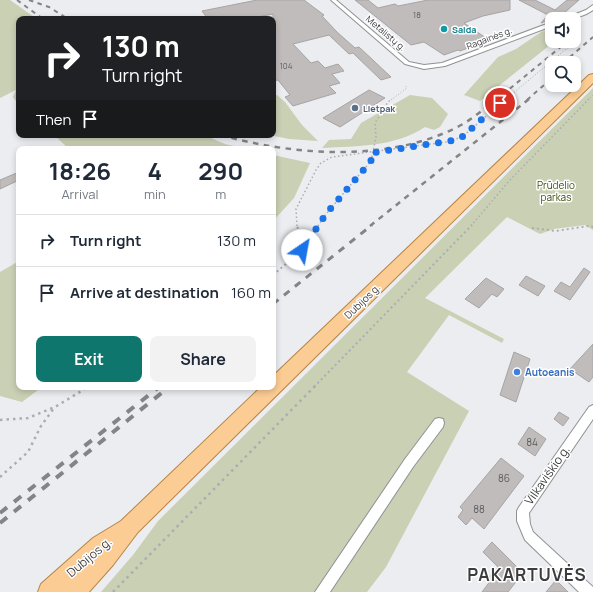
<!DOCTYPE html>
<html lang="en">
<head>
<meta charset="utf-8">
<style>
  body { margin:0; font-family:Manrope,sans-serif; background:#f2f2f3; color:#1f2937; height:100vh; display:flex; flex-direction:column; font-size:15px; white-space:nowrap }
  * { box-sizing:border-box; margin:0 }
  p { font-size:13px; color:#747a83 }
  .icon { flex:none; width:22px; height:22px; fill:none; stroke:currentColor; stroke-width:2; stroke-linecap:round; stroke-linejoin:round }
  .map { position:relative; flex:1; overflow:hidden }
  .details { position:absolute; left:16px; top:146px; width:260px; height:244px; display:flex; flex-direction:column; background:#fff; border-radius:8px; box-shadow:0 2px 6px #0003 }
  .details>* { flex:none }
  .hud { position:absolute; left:16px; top:16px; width:260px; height:122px; border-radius:8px; box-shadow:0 2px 6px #0003; background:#202124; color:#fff; overflow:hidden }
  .buttons { position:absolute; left:545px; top:12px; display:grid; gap:8px }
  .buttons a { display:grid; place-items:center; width:36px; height:36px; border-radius:8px; background:#fff; box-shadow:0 2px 6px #0003; font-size:20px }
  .pin { position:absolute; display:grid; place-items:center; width:34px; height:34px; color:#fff; margin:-17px; border:2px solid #fff; border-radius:50%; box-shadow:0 1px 4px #0007 }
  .me { position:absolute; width:44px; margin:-22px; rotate:33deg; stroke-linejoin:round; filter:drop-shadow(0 0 3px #0008) }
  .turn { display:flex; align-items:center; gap:14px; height:84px; padding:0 20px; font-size:18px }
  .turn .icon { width:52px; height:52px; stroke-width:2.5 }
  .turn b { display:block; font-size:28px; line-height:34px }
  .then { display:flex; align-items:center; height:38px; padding:0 20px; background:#0003; gap:8px; font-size:15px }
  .eta { display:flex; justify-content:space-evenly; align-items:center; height:68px; text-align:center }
  .eta b { font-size:24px; font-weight:700; line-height:28px }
  .button { display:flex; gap:8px; margin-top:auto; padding:8px 20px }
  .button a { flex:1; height:46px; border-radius:8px; background:#0f766e; color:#fff; font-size:16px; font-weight:700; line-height:46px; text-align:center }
  .button a+a { background:#f2f2f3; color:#1f2937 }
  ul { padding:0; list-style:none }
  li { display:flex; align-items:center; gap:12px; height:52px; padding:0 20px; border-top:1px solid #e0e1e3 }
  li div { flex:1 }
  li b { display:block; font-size:15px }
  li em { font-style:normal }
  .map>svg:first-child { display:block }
  .green { fill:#c9d0b4 }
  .building { fill:#bfbcbb; stroke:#a7a4a3 }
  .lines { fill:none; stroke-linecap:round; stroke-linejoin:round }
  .street-casing { stroke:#8f9193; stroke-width:2 }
  .primary-casing { stroke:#b68446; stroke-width:2 }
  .path-far3 { stroke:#acadaf; stroke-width:1; stroke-dasharray:1 2; stroke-linecap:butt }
  .path-far2 { stroke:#acadaf; stroke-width:1.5; stroke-dasharray:1.5 2.5; stroke-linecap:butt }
  .path-far1 { stroke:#acadaf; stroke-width:2; stroke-dasharray:2 3; stroke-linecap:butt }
  .path { stroke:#acadaf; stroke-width:2.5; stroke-dasharray:2.5 4; stroke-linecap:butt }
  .street { fill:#fff; fill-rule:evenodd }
  .primary { fill:#fbcc93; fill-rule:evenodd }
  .rail-far3 { stroke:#848486; stroke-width:2; stroke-dasharray:4.5 4.5; stroke-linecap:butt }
  .rail-far2 { stroke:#848486; stroke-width:2.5; stroke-dasharray:5.5 5.5; stroke-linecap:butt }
  .rail-far1 { stroke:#848486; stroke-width:3; stroke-dasharray:7 7; stroke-linecap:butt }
  .rail { stroke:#848486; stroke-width:4; stroke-dasharray:9 9; stroke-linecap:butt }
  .route { stroke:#1a73e8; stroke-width:7; stroke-dasharray:0 12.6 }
  .culture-dot { fill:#0f9aa8; stroke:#fff; stroke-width:1.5 }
  .service-dot { fill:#5c6f8a; stroke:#fff; stroke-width:1.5 }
  .shop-dot { fill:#3f7fe0; stroke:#fff; stroke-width:1.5 }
  .labels { text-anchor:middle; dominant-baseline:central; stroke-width:3; stroke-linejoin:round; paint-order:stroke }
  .number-label { font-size:8px; fill:#5d5c5d }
  .far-culture-label { font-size:9px; font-weight:bold; fill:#0d838f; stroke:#fff; text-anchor:start }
  .far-street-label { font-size:9px; fill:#3c3c3e; stroke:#fff }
  .far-service-label { font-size:9px; font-weight:bold; fill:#4e5e75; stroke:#fff; text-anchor:start }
  .park-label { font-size:10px; fill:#3f4906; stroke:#fff }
  .street-label { font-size:10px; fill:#3c3c3e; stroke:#fff }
  .shop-label { font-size:10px; font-weight:bold; fill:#366cbe; stroke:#fff; text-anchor:start }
  .near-number-label { font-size:10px; fill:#5d5c5d }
  .near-street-label { font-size:12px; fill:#3c3c3e; stroke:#fff }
  .near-district-label { font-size:17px; font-weight:bold; letter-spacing:1px; fill:#3c3c3e; stroke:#fff }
</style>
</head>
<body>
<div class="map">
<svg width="593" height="592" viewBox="0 0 593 592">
  <rect width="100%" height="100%" fill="#ecedf0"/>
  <g class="green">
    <path d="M0,0H10L37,19H19V105L13,97L16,90L0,98Z"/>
    <path d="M552,28V41H555L480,101L464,95L498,57L516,49L541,32Z"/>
    <path d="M593,88V230L585,225L554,229L540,234L507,217L425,298L504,339L502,343L449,315L407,372L469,411L386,567L367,592H101L133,555L158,521Z"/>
    <path d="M277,95L285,102L302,125L318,141L289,139L269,135H273V96Z"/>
    <path d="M410,95L432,98L448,114L440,127L434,130L425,127C395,147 357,146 322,148L329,140L351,139L361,123Z"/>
    <path d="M54,135H204L225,144L247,149H62L67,147Z"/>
    <path d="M273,155L310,163L294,198L273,221Z"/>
    <path d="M19,261V387H42L22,402L0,396V272Z"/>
  </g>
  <g class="building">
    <path d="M257,0H304L324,15L322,16L337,32L355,48L359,47L391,77L381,80L353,53L349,54L329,35L293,44L311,63L318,61L325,68L338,64L344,71L332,74L340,83L329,86L336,93L293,106L285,97L290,95L278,80L273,81V14L247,19H208L202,11Z"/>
    <path d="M355,0H368L378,8L395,4L398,6L428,0H510V10L483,16L464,23L489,40L460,51L458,50L444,55L424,42L411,45Z"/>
    <path d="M519,0H535L555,10L567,0H579L563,14H564L541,23L548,15Z"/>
    <path d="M369,90L385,98L340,127L323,118Z"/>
    <path d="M19,172V180L0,189V180Z"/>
    <path d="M584,268L590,272L570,300L554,291L561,282L570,287Z"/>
    <path d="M526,276L545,286L538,296L519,285Z"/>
    <path d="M486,278L504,289L497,297L492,294L479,308L465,299Z"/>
    <path d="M593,344V377L589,382L570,369Z"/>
    <path d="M514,352L530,359L516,402L500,395Z"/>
    <path d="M559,412L569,418L563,426L554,419Z"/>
    <path d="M529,427L546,439L535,456L518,444Z"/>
    <path d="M501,458L524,476L484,529L472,518L466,525L458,517L463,510L460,507Z"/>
    <path d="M492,542L523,573L508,592H482L491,580L489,577L498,567L483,552Z"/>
    <path d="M556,580L568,592H546Z"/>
  </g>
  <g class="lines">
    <g class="street-casing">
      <g id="street">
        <path d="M331,0H336L409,62L424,65L442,63L552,22V26L445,66L424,69L405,64Z"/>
        <path d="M593,5V10C585,16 573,19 563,19L586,10Z"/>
        <path d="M593,405V419L529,513L530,524L533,532L593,587V592H579L525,540L517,521V511L519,507L589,407Z"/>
        <path d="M439,418L443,419L444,423L443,427L413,467L330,592H315L405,459L435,419Z"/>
      </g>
    </g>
    <g class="primary-casing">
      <path id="primary" d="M593,74V83L138,532L113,565L89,592H38L41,584L93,538L121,521L261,387H273V376L589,75Z"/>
    </g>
    <g class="path-far3">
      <path d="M391,100L407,88L405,85"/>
      <path d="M505,100L577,40"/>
      <path d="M588,100L593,95"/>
    </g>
    <g class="path-far2">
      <path d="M297,226L296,209L316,170L321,163L332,157L446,142L462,137L506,99"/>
      <path d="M318,226L326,214L371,161L376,137L375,123L388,102L392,99"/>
      <path d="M471,226L509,181L589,99"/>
    </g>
    <g class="path-far1">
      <path d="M532,228L556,231L589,226L593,227"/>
      <path d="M303,249L319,225"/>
      <path d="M273,275L302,250L297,225"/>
      <path d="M314,387L472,225"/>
    </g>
    <g class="path">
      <path d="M0,420L28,418L55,407L88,387"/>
      <path d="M0,477L28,452L41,426L54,408"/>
      <path d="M113,592L315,386"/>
    </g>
    <use href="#street" class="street"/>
    <use href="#primary" class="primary"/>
    <g class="rail-far3">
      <path d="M17,0L43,19"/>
      <path d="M29,0L49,7L68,19"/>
      <path d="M574,36L578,32"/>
      <path d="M563,63L593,37"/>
      <path d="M496,100L568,41"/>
      <path d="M527,100L552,78"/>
    </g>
    <g class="rail-far2">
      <path d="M221,135C295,156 393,163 463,124C475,117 486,107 498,99"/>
      <path d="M370,226L529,99"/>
    </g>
    <path class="rail-far1" d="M273,304L372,225"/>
    <g class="rail">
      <path d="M0,513L159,387"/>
      <path d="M0,523L169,387"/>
    </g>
  </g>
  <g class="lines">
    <path class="route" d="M302,250L326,214L371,161V153L456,140L462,137L500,103"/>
  </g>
  <circle class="culture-dot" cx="444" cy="29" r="4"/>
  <circle class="service-dot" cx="355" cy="108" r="4"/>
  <circle class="shop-dot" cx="517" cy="372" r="4"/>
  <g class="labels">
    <g class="number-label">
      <text x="417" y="14">18</text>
      <text x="286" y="65">104</text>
    </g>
    <g class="far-culture-label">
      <text x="452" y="29">Salda</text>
    </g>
    <g class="far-street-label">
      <text transform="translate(386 33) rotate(40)">Metalistų g.</text>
      <text transform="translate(489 38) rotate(-21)">Ragainės g.</text>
    </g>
    <g class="far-service-label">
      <text x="363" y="108">Lietpak</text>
    </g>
    <g class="park-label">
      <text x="556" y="185">Prūdelio<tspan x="556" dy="12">parkas</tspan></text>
    </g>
    <g class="street-label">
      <text transform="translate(362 301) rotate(-44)">Dubijos g.</text>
    </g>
    <g class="shop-label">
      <text x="525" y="372">Autoeanis</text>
    </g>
    <g class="near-number-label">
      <text x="532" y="442">84</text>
      <text x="504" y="478">86</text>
      <text x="479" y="509">88</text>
    </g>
    <g class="near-street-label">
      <text transform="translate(547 475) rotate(-55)">Vilkaviškio g.</text>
      <text transform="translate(89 557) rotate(-40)">Dubijos g.</text>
    </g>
    <g class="near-district-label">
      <text x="527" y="574">PAKARTUVĖS</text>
    </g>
  </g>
</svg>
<div class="buttons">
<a><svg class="icon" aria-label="sound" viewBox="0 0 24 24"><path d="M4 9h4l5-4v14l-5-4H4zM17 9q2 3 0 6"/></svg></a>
<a><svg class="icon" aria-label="search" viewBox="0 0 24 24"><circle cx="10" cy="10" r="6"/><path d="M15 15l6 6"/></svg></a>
</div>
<div class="pin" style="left:500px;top:103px;background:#d93025"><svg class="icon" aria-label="arrive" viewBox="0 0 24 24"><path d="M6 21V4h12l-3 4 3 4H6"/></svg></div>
<svg class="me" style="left:302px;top:250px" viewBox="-20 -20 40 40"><circle r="19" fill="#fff"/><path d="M0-13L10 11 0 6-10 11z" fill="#1a73e8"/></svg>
<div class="hud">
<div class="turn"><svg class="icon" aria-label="right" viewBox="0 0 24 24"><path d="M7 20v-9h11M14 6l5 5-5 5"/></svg><div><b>130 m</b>Turn right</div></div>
<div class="then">Then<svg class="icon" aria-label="arrive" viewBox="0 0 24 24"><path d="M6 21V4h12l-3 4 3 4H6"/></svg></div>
</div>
<section class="details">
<div class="eta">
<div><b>18:26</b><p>Arrival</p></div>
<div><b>4</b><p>min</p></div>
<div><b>290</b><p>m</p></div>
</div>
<ul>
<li><svg class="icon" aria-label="right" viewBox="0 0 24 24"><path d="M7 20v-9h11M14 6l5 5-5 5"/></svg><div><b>Turn right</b></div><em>130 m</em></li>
<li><svg class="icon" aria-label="arrive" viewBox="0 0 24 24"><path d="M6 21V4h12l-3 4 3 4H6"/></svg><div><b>Arrive at destination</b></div><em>160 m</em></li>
</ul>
<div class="button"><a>Exit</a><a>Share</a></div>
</section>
</div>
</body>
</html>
